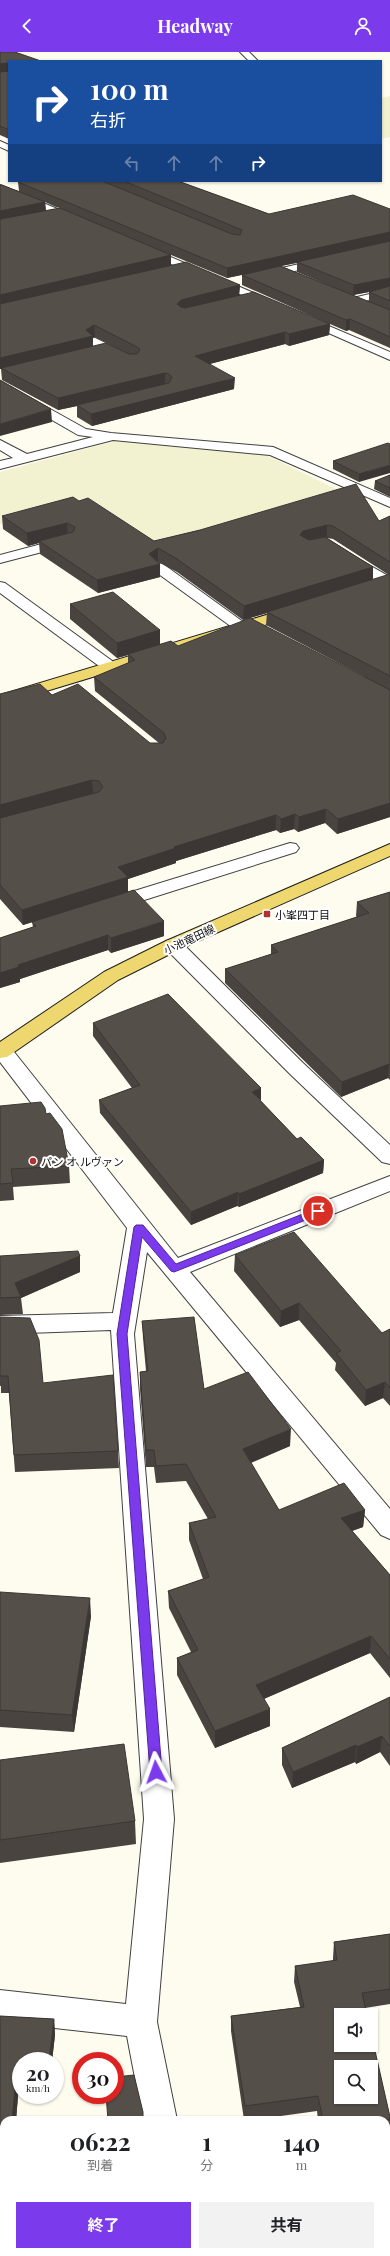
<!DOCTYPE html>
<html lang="ja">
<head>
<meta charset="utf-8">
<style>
  body { margin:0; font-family:"Playfair Display","Noto Sans JP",serif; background:#f2f2f2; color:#202124; height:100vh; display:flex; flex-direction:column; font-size:15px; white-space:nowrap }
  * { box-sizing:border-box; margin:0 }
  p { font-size:13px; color:#757577 }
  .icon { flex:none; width:22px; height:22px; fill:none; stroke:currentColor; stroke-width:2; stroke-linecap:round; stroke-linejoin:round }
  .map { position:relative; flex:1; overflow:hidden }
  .drawer { position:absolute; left:0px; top:2064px; width:390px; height:140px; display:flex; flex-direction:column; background:#fff; border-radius:12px 12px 0 0; box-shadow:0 1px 3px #0004 }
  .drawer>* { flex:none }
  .top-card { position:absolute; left:8px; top:8px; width:374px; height:122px; border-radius:0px; box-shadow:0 1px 3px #0004; background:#1a4fa0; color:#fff; overflow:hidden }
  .buttons { position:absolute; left:334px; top:1956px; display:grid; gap:8px }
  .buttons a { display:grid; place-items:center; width:44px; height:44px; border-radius:0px; background:#fff; box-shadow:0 1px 3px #0004; font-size:20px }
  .speed { position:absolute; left:12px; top:2000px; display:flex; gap:8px; font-size:20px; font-weight:700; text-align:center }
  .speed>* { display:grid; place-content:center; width:52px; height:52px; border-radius:50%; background:#fff; box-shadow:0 1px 3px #0004; line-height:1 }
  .speed small { font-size:10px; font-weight:400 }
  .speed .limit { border:6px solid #d22; background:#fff; color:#111 }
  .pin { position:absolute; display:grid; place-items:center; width:34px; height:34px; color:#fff; margin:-17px; border:2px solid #fff; border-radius:50%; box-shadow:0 1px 4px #0007 }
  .me { position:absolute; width:44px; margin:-22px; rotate:356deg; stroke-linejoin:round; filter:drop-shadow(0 0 3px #0008) }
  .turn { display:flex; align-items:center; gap:14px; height:84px; padding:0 16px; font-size:18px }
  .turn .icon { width:52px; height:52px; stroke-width:2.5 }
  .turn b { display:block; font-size:28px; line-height:34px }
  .lanes { display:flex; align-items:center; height:38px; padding:0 16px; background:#0003; justify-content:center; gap:20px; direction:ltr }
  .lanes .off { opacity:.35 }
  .eta { display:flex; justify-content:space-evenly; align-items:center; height:68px; text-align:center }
  .eta b { font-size:24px; font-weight:700; line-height:28px }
  .button { display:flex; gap:8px; margin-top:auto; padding:8px 16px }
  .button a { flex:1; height:46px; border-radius:0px; background:#7c3aed; color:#fff; font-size:16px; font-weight:700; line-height:46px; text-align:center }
  .button a+a { background:#f2f2f2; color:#202124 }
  header { display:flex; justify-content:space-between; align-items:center; height:52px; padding:0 16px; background:#7c3aed; color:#fff; font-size:18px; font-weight:700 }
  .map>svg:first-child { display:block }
  .farmland { fill:#f2f1d0 }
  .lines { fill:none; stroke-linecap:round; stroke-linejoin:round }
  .minor-casing { stroke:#404040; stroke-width:2 }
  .major-casing { stroke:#1e1e1e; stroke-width:2 }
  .minor { fill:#fff; fill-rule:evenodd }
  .major { fill:#eed76e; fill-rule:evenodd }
  .wall { fill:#494440; fill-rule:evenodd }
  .shaded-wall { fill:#3c3734 }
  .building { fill:#554f4a; stroke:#3c3734; fill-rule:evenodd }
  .route { fill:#7c3aed; stroke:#51269a }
  .poi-dot { fill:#b23230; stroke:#fff; stroke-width:1.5 }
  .labels { text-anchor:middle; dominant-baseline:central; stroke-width:4; stroke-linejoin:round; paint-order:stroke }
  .poi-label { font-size:11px; fill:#0d0d0d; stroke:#fff; text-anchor:start }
  .street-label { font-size:11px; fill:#0d0d0d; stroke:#fff }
</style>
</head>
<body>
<header><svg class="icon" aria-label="back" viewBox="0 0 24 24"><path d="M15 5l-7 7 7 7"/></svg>Headway<svg class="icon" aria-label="person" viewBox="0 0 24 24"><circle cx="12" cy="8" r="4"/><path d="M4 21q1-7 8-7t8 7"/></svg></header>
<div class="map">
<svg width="390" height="2204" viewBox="0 0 390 2204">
  <rect width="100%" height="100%" fill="#fefcee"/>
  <g class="farmland">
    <path d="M390,44V85L381,87V46Z"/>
    <path d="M115,389L264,402L340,439L154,493L84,448L0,472V420Z"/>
  </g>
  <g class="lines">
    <g class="minor-casing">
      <g id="minor">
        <path d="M240,0H249L258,9H249Z"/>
        <path d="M0,89L9,93V99L0,95Z"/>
        <path d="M0,133L84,168L85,170L80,173L76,172L0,140Z"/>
        <path d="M143,193L277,251L279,253L277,255H269L139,198L138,196Z"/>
        <path d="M326,206L331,209L330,211L259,227L253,224L255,222Z"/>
        <path d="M390,237V243L353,252L347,249L349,247Z"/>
        <path d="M303,263L390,300V308L299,268L297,266Z"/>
        <path d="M89,283L130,303L132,306L126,310L122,309L85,290L83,287L85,284Z"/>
        <path d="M0,329L86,377L111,381L273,395L390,446V455L270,403L113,388L0,417V409L13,406L0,398V388L27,402L93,385L78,383L0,338Z"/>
        <path d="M68,485L75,489L73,492L0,511V503Z"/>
        <path d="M348,501L390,525V534L382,533L343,508L341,505L343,502Z"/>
        <path d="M158,511L163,512L246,572L249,575L246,578H236L153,518L151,515Z"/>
        <path d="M0,530L5,531L115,611L117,614L115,617H103L0,541Z"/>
        <path d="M290,791L296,792L299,796L296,800L119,856L112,858L105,856L103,852L105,848Z"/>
        <path d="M173,887L180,889L303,1011L390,1093V1112L382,1110L289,1021L166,897L163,893L166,889Z"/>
        <path d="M0,990L7,991L178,1206L390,1124V1139L190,1220L390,1457V1487L381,1483L147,1200L134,1282L174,1767L157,1970L177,2068H143L127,1984L0,1970V1938L126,1952L144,1767L111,1278L0,1282V1264L113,1261L127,1176L0,1010Z"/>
        <path d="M168,2200H204L205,2204H169Z"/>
      </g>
    </g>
    <g class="major-casing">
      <g id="major">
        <path d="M296,554L301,556L304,559L301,562L0,653V643Z"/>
        <path d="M390,792V804L180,897L118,928L7,1005L0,1006V990L104,920L166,889Z"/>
      </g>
    </g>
    <use href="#minor" class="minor"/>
    <use href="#major" class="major"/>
  </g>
  <g class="wall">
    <path d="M0,0L9,9V87L0,83Z"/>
    <path d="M22,129H178L269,162L390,157V296L349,278L346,279L330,272L329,283L289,294L285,292L209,312L234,337L92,374L77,365V354L58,358L2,328L1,317H0V133L19,139L18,130ZM45,150L56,155L60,156L46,159ZM171,203L227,226L242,223V233L325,270L239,243L240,233L171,213ZM297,211V220L349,242L281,214ZM369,240V250L353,243ZM95,285L121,298L93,294V286Z"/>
    <path d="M390,392L359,430L333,417V409Z"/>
    <path d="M390,423V445L374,437L375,429Z"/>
    <path d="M79,449L154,489L200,478L379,469L390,464V765L337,782L325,771L298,780L294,777L280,781L276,778L176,809V811L128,827V840L23,873L0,847V642L52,643L150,691H159L95,639L94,625L128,611V603L117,606L70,567V552L160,578V592L178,594L365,625L266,573L267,561L243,568L177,520L158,510L160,525L98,541L40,502L39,491L28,494L3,477L2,464ZM327,486L333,487L389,523L373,528V515Z"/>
    <path d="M390,840V1028L388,1026L341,1045L225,931V917L271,902V893L357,865L356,864L357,850Z"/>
    <path d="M32,870L164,884L111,901L108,898L20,927V930L0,936V886L33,875Z"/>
    <path d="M93,971L261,1049L297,1087L324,1108L323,1121L239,1155L237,1154L191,1173L100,1061L99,1048L132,1036L93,984Z"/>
    <path d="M0,1054L46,1062L69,1114L70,1131L13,1135L14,1148L0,1149Z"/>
    <path d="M235,1203L382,1281L390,1277V1354L383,1346L365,1354L335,1318L336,1311L299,1268L280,1275L234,1219Z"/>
    <path d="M0,1204H80V1220L21,1246L23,1262L0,1263Z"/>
    <path d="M0,1265L43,1331L118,1399L119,1416L15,1420L9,1341H1V1334H0Z"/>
    <path d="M142,1269L204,1337L290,1394L251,1411L279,1458H365L363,1475L352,1479L390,1523V1626L370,1601L264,1647L270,1674L215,1696L177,1623V1606L191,1600L169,1556L168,1539L203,1527L189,1488V1471L208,1467L186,1429L156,1431L154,1415H146L140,1337V1320L146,1319L143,1286Z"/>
    <path d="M0,1540L91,1564L74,1680L0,1675Z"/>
    <path d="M390,1645V1714L380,1700L356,1712L355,1710L292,1736L282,1713V1696Z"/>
    <path d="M0,1708L135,1769L136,1792L0,1811Z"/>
    <path d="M390,1882V1952L365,1956L390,2065V2071L388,2082H386V2068H318L317,2059L253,2068H244L231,1979V1964L300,1955L294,1930L295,1914L333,1909V1906L334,1890Z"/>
    <path d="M0,1964L54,1967L55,1983L52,2009H21V2032H19L16,2068H4V2114H0Z"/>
    <path d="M240,2200H386L390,2204H240Z"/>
  </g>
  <g class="shaded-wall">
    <path d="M9,11V20L0,21V12Z"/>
    <path d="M45,150L46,160L0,169V159Z"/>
    <path d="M390,180V190L227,226V216Z"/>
    <path d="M171,203V214L0,254V243Z"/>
    <path d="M390,226V236L353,243L354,233Z"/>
    <path d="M240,233L239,244L178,263L177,252L181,248Z"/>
    <path d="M350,267L349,278L346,279V268Z"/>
    <path d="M330,272L329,283L289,294V282Z"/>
    <path d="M94,273L95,285L93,286V295L1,316V317H0V306L86,278Z"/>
    <path d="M285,280V292L195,316V304Z"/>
    <path d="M165,321V333L77,353V354L58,358V346Z"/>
    <path d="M235,326L234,337L92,374L91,362Z"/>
    <path d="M51,357L52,370L0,384V372Z"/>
    <path d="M390,413V421L359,430V422Z"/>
    <path d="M67,471L68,484L39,489V491L28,494L27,481Z"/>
    <path d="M327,473V486L303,492L300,483L303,479Z"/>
    <path d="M158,496V510L151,514L160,512V525L98,541L97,528Z"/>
    <path d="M373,515V529L267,560V561L243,568L244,554Z"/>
    <path d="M160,578V593L128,602V603L117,606V591Z"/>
    <path d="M92,728L93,743L0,767V753Z"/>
    <path d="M390,751V765L337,782L338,767Z"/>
    <path d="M326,757L325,771L298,780L299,765Z"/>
    <path d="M295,762L294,777L280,781L281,767Z"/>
    <path d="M276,763V778L176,809V811L128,827V840L23,873L22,858L118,815L174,795Z"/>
    <path d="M164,869V884L111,901V886Z"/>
    <path d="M108,883V898L20,927V930L0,936V921L18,913Z"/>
    <path d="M389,1012L388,1026L341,1045L342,1030Z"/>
    <path d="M261,1036V1049L252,1040Z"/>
    <path d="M324,1108L323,1121L239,1155V1142Z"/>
    <path d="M238,1140L237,1154L191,1173V1160Z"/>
    <path d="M80,1204V1220L21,1246L15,1231Z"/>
    <path d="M299,1251V1268L280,1275L281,1259Z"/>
    <path d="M385,1330L383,1346L365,1354L366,1338Z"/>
    <path d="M291,1377L290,1394L242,1414L243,1397Z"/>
    <path d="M365,1458L363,1475L340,1483L341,1466Z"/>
    <path d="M90,1546L91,1564L74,1680L72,1663Z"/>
    <path d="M371,1584L370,1601L256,1650V1633Z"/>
    <path d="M270,1657V1674L215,1696V1679Z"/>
    <path d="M382,1684L380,1700L356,1712L357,1695Z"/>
    <path d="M356,1693L355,1710L292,1736L293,1720Z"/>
    <path d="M54,1967L55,1983L52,2009H49Z"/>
    <path d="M17,2016L19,2032L16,2068H12Z"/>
  </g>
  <g class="building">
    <path d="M0,0H15L41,9H9V11L0,12Z"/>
    <path d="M9,19V78L0,74V20Z"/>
    <path d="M22,129H102L232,182L240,183L242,178L124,129H178L269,162L353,143L390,157V180L227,216L18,130Z"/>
    <path d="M0,133H2L45,150L0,159Z"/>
    <path d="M60,156L171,203L0,243V167Z"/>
    <path d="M390,189V226L354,233L297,210Z"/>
    <path d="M186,210L240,233L181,248L177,252L181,255L185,256L254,240L330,272L289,282L285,280L195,304L235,326L91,362L77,353L169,331L172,325L169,322L165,321L58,346L1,316L106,291L129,302H137L140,298L139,296L94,273L86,278L93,284L0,306V252Z"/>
    <path d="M280,214L390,258V285L350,267L346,268L242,223Z"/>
    <path d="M390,234V249L369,240Z"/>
    <path d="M0,328L51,357L0,372Z"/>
    <path d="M388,391L390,392V413L359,422L333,409Z"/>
    <path d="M390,423V436L375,429Z"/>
    <path d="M356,432L379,469L390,464V510L333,474L327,473L303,479L300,483L309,488L325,485L373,515L244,554L177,507L158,496L149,502L160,512L97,528L39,489L73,480L75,475L67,471L27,481L2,464L73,445L79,449L88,446L154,489L200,478Z"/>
    <path d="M390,522V624L267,560Z"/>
    <path d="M113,540L160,578L117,591L70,552Z"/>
    <path d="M250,566L390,638V751L338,767L326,757L299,765L295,762L281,767L276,763L174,795L176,796L118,815L128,825L22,858L0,833V766L99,740L103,735L99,729L92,728L0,753V642L40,632L52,643L78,632L150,691H163L166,686L164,681L94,625L135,608L128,602L171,589L178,594Z"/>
    <path d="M134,838L164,869L111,886L108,883L18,913L19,915L0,921V886L36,874L32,870Z"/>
    <path d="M390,840V1013L389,1012L342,1030L225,917L278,900L271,893L369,861L357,850Z"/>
    <path d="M168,942L261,1036L252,1040L297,1087L301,1085L324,1108L239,1142L238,1140L191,1160L99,1048L140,1033L93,971Z"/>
    <path d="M41,1050L45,1056L46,1062L50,1061L62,1077L69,1114L11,1117L13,1131L0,1132V1054Z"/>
    <path d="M294,1180L382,1281L390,1277V1336L385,1330L366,1338L336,1301L341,1299L299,1251L281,1259L235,1203Z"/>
    <path d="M78,1199L80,1204L15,1231L21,1245L0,1246V1204Z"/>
    <path d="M0,1265L30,1266L39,1288L43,1331L113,1323L118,1399L14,1403L8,1324H0Z"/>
    <path d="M194,1265L204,1337L248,1320L291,1377L243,1397L279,1458L344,1431L365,1458L341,1466L390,1523V1607L371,1584L256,1633L270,1657L215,1679L177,1606L198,1598L168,1539L209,1525L189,1471L216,1465L186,1412L156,1414L154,1398H146L140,1320L148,1319L142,1269Z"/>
    <path d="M0,1540L90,1546L72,1663L0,1658Z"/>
    <path d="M390,1645V1695L382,1684L357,1695L356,1693L293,1720L282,1696Z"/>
    <path d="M124,1692L135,1769L0,1788V1708Z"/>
    <path d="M390,1882V1937L362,1941L367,1963H341V1993H371V1981L390,2065V2067L384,2068H323L318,2044L245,2054L231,1964L304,1955L295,1914L337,1908L334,1890ZM341,2015H371V2045H341Z"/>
    <path d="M0,1964L54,1967L49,2009H21V2016H17L12,2068H4V2099L0,2098Z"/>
    <path d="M134,2023L143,2060V2068H108L106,2043H115V2025Z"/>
    <path d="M390,2155V2204H243L242,2200H386V2156Z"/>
  </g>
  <path class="route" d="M318,1156L321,1157V1162L174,1220L171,1219L142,1185L127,1282L162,1720L160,1724L156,1725L151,1724L150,1720L117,1282L134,1175L136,1173H143L176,1212Z"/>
  <g class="poi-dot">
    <rect x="263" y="858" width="8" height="8" rx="2"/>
    <circle cx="33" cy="1109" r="4"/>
  </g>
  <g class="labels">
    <g class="poi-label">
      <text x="275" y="862">小峯四丁目</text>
      <text x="41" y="1109">パン オ ルヴァン</text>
    </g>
    <g class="street-label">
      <text transform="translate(189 887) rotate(-25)">小池竜田線</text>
    </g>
  </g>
</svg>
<div class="buttons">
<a><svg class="icon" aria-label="sound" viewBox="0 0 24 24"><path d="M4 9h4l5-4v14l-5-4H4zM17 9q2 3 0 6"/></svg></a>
<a><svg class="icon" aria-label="search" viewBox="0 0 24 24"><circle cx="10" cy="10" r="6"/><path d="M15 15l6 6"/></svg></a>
</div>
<div class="speed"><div>20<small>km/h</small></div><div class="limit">30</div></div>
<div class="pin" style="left:318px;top:1159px;background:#d93025"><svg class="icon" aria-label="arrive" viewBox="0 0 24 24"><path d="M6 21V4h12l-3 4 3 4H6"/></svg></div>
<svg class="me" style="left:156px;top:1720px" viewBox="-20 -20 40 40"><path d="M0-17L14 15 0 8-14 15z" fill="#7c3aed" stroke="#fff" stroke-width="4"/></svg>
<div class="top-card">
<div class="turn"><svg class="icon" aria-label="right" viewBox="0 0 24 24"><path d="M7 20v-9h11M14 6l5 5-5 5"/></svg><div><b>100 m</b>右折</div></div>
<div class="lanes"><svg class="icon off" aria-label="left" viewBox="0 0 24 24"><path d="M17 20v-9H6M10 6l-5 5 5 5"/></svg><svg class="icon off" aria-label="ahead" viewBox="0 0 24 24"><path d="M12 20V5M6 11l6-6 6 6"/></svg><svg class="icon off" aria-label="ahead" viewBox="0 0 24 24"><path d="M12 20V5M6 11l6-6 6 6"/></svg><svg class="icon" aria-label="right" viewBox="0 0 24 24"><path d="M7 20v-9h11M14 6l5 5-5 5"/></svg></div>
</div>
<section class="drawer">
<div class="eta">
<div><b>06:22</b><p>到着</p></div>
<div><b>1</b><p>分</p></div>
<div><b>140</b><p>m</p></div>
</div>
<div class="button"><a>終了</a><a>共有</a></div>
</section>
</div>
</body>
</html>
